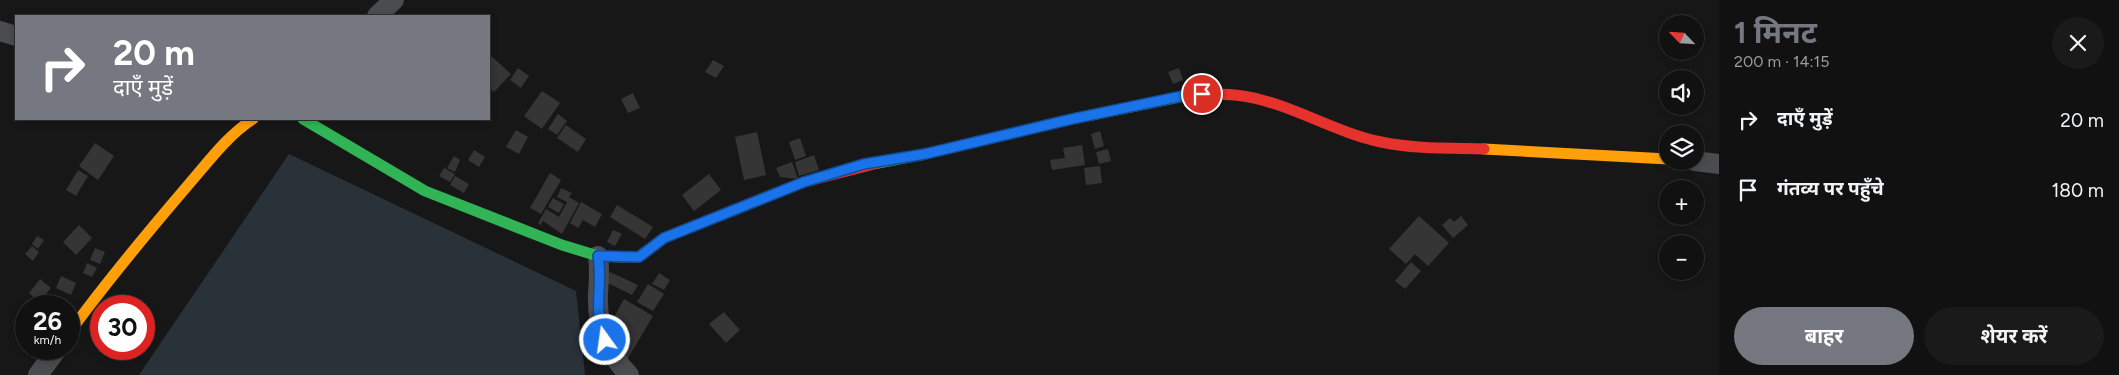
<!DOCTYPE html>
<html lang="hi">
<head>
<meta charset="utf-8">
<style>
  body { margin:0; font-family:Figtree,"Noto Sans Devanagari",sans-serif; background:#1a1a1a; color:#f1f3f6; height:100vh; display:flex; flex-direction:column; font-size:19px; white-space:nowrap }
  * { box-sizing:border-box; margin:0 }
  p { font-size:16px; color:#9c9d9f }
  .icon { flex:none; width:28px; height:28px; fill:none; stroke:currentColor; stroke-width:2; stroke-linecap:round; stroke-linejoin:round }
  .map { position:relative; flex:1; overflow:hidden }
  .panel { display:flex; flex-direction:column; background:#111; width:400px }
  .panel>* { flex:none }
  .hud { position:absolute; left:15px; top:15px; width:475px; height:105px; border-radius:0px; box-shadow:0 2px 8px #0003,0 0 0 1px #303131; background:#757880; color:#fff; overflow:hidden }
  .needle { width:32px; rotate:295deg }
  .fabs { position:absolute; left:1659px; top:15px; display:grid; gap:10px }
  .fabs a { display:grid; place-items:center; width:45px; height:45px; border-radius:50%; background:#111; box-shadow:0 2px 8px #0003,0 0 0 1px #303131; font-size:25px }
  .speed { position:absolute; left:15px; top:295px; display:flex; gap:10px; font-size:25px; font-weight:700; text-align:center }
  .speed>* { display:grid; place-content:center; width:65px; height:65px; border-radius:50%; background:#111; box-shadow:0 2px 8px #0003,0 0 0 1px #303131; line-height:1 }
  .speed small { font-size:12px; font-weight:400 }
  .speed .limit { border:8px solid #d22; background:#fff; color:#111 }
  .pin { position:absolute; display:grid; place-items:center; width:42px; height:42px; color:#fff; margin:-21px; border:2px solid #fff; border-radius:50%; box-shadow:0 1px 5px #0007 }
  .me { position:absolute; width:55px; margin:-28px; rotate:346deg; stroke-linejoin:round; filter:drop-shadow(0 0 4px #0008) }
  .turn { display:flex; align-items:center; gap:18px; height:105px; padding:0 15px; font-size:22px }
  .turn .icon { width:65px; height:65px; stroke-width:2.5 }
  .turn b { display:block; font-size:35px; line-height:42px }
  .round { display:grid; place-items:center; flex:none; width:52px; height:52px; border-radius:26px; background:#1a1a1a }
  .summary { display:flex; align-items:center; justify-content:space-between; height:85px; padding:0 15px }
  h1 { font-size:30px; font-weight:700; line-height:38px; color:#757880 }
  .primary-button { display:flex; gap:10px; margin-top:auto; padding:10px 15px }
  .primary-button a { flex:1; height:58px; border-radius:30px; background:#757880; color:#fff; font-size:20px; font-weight:700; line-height:58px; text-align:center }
  .primary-button a+a { background:#1a1a1a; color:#f1f3f6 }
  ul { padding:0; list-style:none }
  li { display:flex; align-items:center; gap:15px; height:70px; padding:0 15px }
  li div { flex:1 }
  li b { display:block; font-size:19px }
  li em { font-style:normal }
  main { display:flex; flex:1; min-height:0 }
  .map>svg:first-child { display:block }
  .water { fill:#2a3239 }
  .building { fill:#353536 }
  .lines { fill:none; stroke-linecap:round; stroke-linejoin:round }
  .street { stroke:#4b4c50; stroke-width:20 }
  .fast { stroke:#30b455; stroke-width:11 }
  .slow { stroke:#ff9f0a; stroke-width:11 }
  .jam { stroke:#e5322d; stroke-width:11 }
  .route-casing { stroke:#114b97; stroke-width:12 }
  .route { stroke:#1a73e8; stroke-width:9 }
</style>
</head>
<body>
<main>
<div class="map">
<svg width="1719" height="375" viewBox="0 0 1719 375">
  <rect width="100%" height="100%" fill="#171717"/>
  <path class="water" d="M289,154L576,291L585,375H139Z"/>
  <g class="building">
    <path d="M489,54L511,74L494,92L489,88Z"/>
    <path d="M713,60L724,66L716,78L705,72Z"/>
    <path d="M518,68L529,76L521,88L510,80Z"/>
    <path d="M1179,68L1183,80L1173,84L1168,72Z"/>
    <path d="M542,91L560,103L542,129L524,116Z"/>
    <path d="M633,93L640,108L628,113L621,99Z"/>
    <path d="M558,114L567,121L557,135L548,129Z"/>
    <path d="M566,125L586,139L578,152L557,138Z"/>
    <path d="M516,130L528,137L519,154L506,147Z"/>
    <path d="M1100,131L1104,146L1095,149L1091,134Z"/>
    <path d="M757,132L766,175L744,180L735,137Z"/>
    <path d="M800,138L806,156L795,160L789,142Z"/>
    <path d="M95,143L114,156L98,180L79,166Z"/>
    <path d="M1082,145L1085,165L1052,170L1050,160L1065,158L1063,148Z"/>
    <path d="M1108,149L1111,161L1099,164L1096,152Z"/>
    <path d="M474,150L485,157L479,167L468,160Z"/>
    <path d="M814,155L819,170L799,176L795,162Z"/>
    <path d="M454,156L460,160L455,172L447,168Z"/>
    <path d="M792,162L798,179L780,177L776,168Z"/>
    <path d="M1100,166L1102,183L1086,185L1084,168Z"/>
    <path d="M444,168L455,174L450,182L439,176Z"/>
    <path d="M78,170L88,176L76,196L66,190Z"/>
    <path d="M550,173L561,180L541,214L530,208Z"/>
    <path d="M709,174L721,190L694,211L682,195Z"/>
    <path d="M455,176L469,184L464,193L450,185Z"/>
    <path d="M561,188L572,193L569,197L579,203L562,234L543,221L541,225L538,223L546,209L559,217L567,202L557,197Z"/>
    <path d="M553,198L564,204L559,213L548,207Z"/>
    <path d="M581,202L602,214L595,227L583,220L578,228L570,223Z"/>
    <path d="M617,205L653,227L645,239L610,217Z"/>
    <path d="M1419,216L1449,243L1428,266L1415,254L1406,264L1389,249Z"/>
    <path d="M1461,216L1468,225L1453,238L1442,225L1450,218L1454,222Z"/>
    <path d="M79,225L92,238L76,255L63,242Z"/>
    <path d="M613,230L622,234L615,246L607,242Z"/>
    <path d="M37,236L44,240L38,249L32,244Z"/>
    <path d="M32,246L39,252L33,261L25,254Z"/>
    <path d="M95,248L105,252L100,264L90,260Z"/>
    <path d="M1411,262L1421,271L1405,289L1395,281Z"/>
    <path d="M87,263L97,268L92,277L83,273Z"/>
    <path d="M610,272L638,285L632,295L606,282Z"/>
    <path d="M659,273L670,280L664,290L652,284Z"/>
    <path d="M61,276L76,283L71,295L56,288Z"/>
    <path d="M40,279L51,288L39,302L29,293Z"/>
    <path d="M648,284L664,294L653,311L637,302Z"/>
    <path d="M624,299L653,316L627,360L615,352L629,329L613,319Z"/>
    <path d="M724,312L740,330L726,343L709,324Z"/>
  </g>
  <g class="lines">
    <g class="street">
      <path d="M377,16L394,0"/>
      <path d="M0,31L16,36"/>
      <path d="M1695,161L1719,164"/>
      <path d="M598,256C600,270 599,281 598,294C597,328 606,351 629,375"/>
      <path d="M38,375L57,349"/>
    </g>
    <g class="fast">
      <path d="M303,119L425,191L562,245L598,256L622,257"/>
      <path d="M878,163L925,154L1072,119L1189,95"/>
    </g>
    <g class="slow">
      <path d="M1484,149L1668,159"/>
      <path d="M69,333C107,281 147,233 189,184C209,161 227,136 253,119"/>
    </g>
    <g class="jam">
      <path d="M1189,95C1207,94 1224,93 1243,96C1290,103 1333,132 1381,142C1414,149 1451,148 1484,149"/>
      <path d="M622,257H639L664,238L804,182L878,163"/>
    </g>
  </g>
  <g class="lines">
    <g class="route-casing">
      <path id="route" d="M605,340C603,332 600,324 599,317C597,296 602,277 598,256L639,257L664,238L804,182L864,164L925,154L1072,119L1187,95L1202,94"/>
    </g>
    <use href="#route" class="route"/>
  </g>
</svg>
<div class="fabs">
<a><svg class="needle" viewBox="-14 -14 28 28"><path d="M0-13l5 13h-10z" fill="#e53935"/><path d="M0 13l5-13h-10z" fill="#9c9d9f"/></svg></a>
<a><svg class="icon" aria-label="sound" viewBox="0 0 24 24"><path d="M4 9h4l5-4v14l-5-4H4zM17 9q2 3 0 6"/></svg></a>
<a><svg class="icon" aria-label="layers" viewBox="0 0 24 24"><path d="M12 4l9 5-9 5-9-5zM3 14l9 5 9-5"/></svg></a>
<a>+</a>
<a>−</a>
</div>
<div class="speed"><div>26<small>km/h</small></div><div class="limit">30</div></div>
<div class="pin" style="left:1202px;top:94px;background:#d93025"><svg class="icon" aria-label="arrive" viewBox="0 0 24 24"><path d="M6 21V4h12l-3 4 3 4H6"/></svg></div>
<svg class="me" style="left:605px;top:340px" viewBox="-20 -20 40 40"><circle r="17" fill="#1a73e8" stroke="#fff" stroke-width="3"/><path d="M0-11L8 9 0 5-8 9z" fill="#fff"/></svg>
<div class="hud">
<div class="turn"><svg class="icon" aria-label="right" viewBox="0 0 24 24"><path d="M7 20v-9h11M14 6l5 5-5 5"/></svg><div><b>20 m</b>दाएँ मुड़ें</div></div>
</div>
</div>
<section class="panel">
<div class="summary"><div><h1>1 मिनट</h1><p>200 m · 14:15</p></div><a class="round"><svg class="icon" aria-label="close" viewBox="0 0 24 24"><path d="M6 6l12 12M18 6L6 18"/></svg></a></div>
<ul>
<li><svg class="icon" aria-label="right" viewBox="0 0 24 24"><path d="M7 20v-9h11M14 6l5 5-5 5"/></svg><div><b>दाएँ मुड़ें</b></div><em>20 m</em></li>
<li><svg class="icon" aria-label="arrive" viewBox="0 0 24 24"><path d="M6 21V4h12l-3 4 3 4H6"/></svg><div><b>गंतव्य पर पहुँचे</b></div><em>180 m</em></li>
</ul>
<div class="primary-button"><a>बाहर</a><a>शेयर करें</a></div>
</section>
</main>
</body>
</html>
